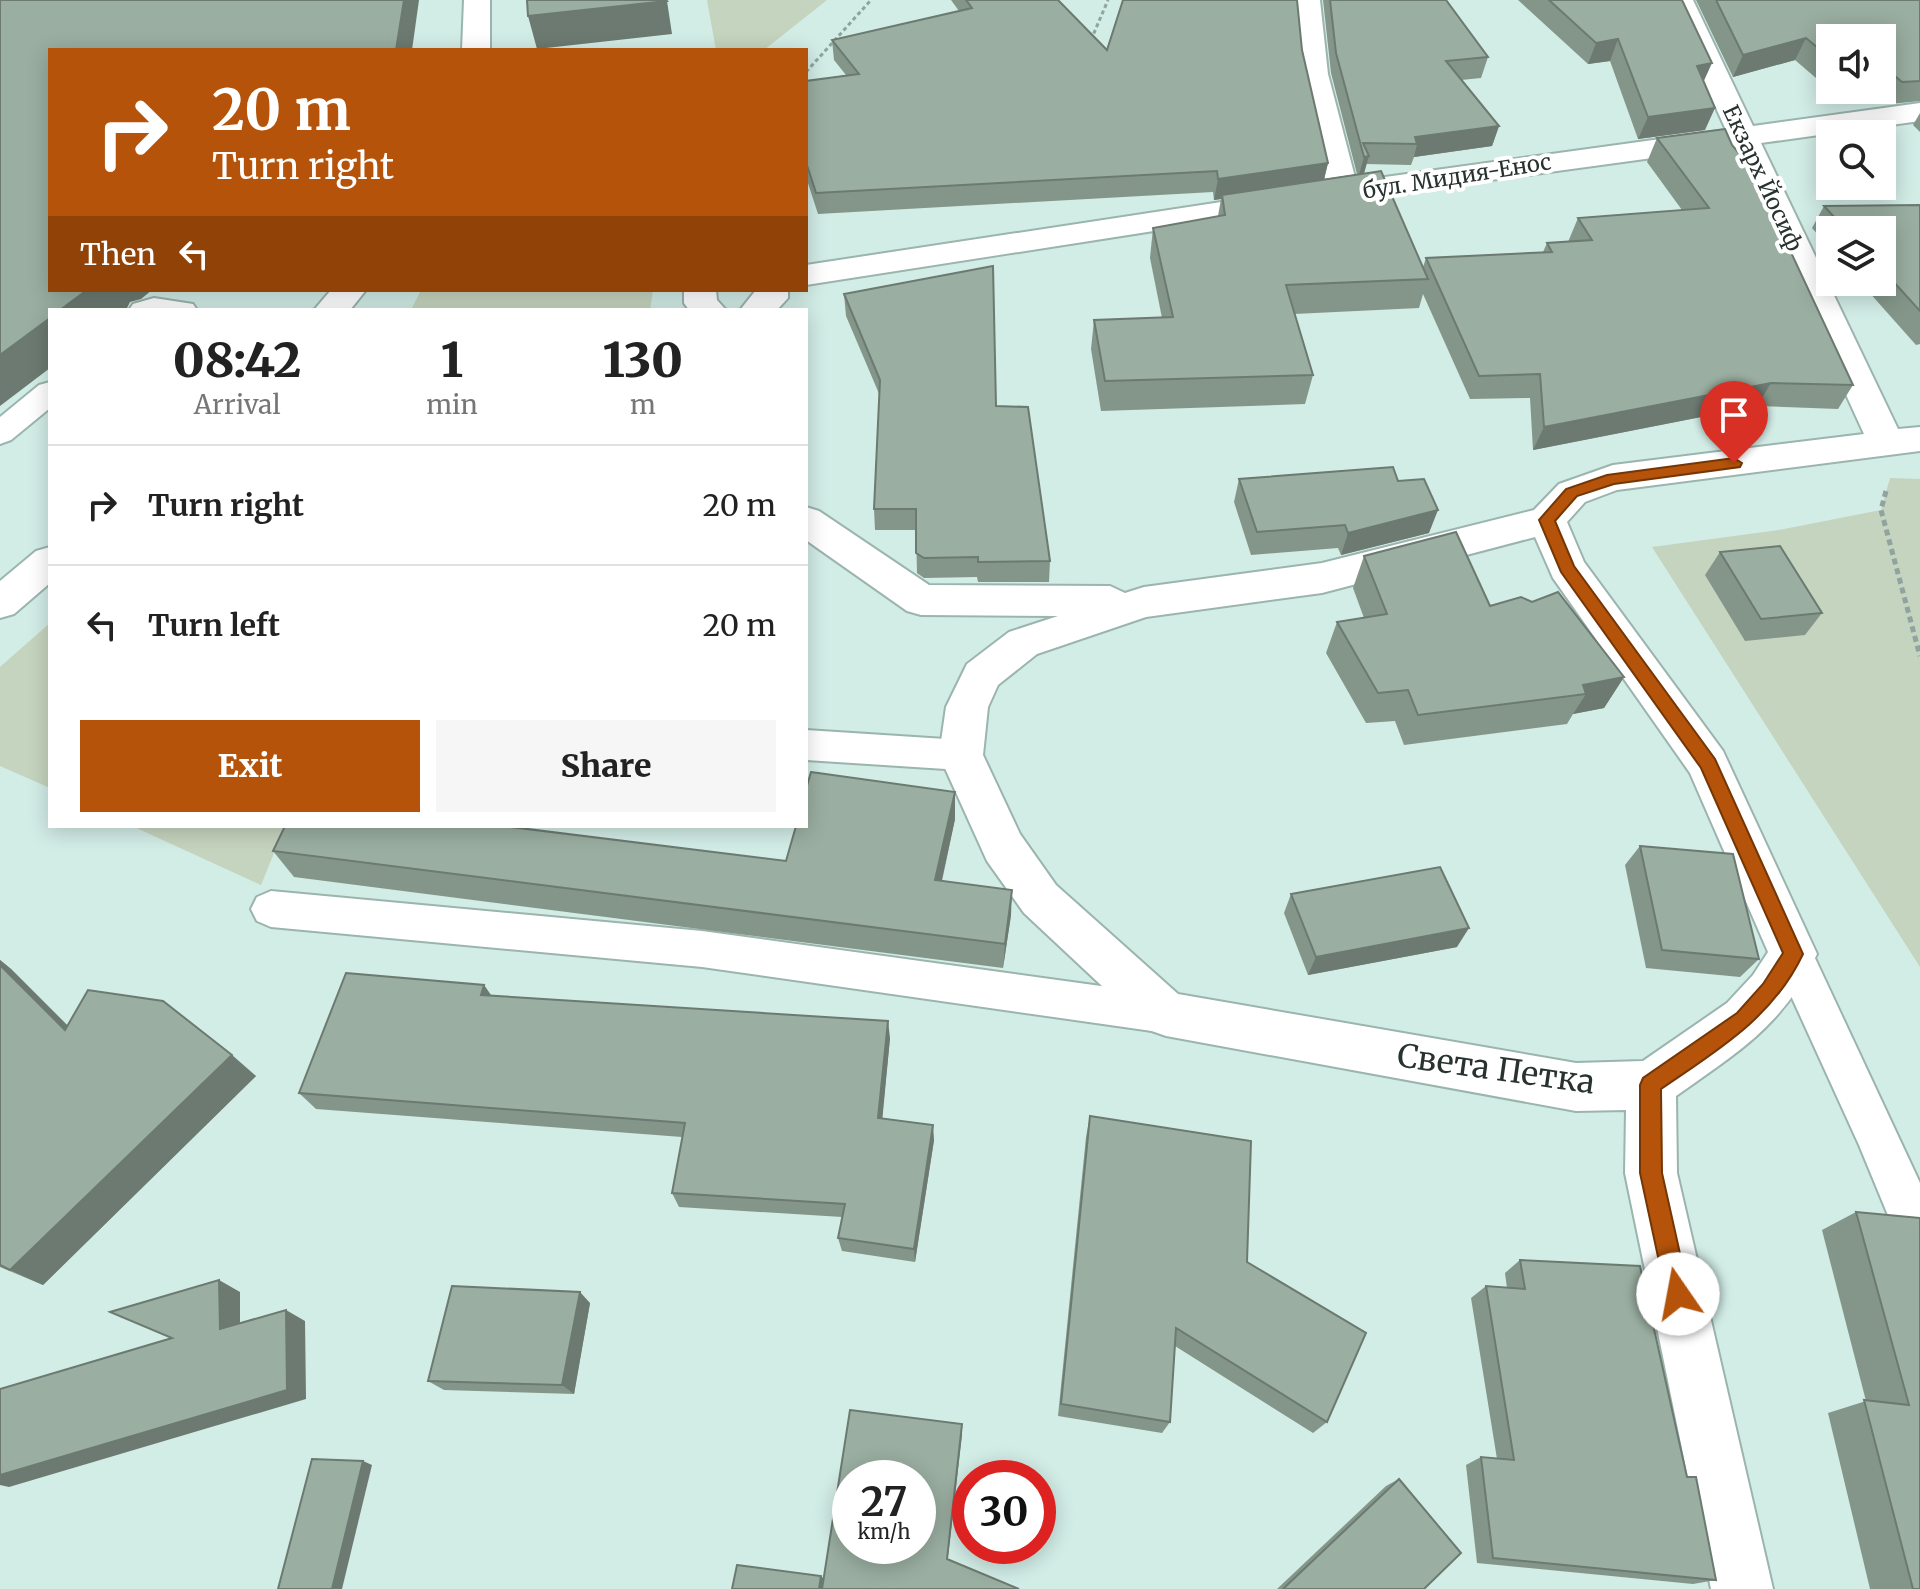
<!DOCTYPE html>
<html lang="en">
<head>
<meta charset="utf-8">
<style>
  body { margin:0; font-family:Merriweather,serif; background:#f6f6f6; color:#222; height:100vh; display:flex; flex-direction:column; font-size:30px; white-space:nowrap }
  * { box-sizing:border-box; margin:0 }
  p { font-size:26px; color:#767676 }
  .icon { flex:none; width:44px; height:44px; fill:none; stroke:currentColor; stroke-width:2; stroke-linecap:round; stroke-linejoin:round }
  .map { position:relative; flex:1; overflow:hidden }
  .details { position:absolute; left:48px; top:308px; width:760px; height:520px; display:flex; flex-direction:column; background:#fff; border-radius:0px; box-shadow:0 4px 20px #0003 }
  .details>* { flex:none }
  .banner { position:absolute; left:48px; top:48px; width:760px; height:244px; border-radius:0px; box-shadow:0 4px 20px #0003; background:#b45309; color:#fff; overflow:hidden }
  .tools { position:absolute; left:1816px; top:24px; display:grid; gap:16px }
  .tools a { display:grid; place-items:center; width:80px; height:80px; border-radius:0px; background:#fff; box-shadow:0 4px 20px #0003; font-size:40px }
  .speed { position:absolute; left:832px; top:1460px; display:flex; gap:16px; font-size:40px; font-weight:700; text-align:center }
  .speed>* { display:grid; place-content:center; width:104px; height:104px; border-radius:50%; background:#fff; box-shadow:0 4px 20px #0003; line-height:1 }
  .speed small { font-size:20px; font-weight:400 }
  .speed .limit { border:12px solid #d22; background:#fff; color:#111 }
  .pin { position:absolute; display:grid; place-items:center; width:68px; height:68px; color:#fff; margin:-82px -34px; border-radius:50% 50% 50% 0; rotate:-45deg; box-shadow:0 0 8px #0007 }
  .pin .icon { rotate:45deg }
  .me { position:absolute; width:88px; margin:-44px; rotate:348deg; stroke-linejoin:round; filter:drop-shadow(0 0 6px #0008) }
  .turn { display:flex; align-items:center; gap:28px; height:168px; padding:0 32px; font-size:36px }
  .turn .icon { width:104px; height:104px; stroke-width:2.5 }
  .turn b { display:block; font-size:56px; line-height:68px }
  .then { display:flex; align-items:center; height:76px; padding:0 32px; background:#0003; gap:16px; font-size:30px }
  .eta { display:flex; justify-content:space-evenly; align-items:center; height:136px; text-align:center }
  .eta b { font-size:48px; font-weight:800; line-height:56px }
  .action { display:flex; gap:16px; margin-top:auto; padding:16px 32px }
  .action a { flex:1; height:92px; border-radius:0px; background:#b45309; color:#fff; font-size:32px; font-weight:800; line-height:92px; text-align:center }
  .action a+a { background:#f6f6f6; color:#222 }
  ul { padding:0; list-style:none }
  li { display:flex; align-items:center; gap:24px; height:120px; padding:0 32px; border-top:2px solid #e0e0e0 }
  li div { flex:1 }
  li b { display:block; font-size:30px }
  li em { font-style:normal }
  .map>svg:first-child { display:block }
  .green { fill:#c5d4be }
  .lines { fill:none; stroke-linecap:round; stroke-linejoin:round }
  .service-casing { stroke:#9bb4ae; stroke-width:4 }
  .minor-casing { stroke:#9bb4ae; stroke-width:4 }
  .tertiary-casing { stroke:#9bb4ae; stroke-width:4 }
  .path-far1 { stroke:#90a39f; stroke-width:3; stroke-dasharray:4 3; stroke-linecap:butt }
  .path { stroke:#90a39f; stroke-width:5; stroke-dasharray:6 4; stroke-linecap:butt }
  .service { fill:#fff; fill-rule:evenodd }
  .minor { fill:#fff; fill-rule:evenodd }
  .tertiary { fill:#fff; fill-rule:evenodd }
  .wall { fill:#84968a }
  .shaded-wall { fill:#6c7a71 }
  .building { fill:#9aaea1; stroke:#6c7a71; stroke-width:2; fill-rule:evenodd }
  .route { fill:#b45309; stroke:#753606; stroke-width:2 }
  .labels { text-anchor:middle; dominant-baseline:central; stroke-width:8; stroke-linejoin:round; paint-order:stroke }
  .far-street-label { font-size:22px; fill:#28322f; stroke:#fff }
  .near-street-label { font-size:32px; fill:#28322f; stroke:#fff }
</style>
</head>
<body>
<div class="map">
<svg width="1920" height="1589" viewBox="0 0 1920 1589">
  <rect width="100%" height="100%" fill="#d2ece6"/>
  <g class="green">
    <path d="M707,0H827L764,50H716Z"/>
    <path d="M421,290H653L650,310H411Z"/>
    <path d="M1890,478L1920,479V967L1652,547L1779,530L1881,510Z"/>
    <path d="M50,623V788L0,766V667Z"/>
    <path d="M132,826H285L261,885Z"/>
  </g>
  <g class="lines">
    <g class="service-casing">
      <g id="service">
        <path d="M154,298L193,304L197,310H129L133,304Z"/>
        <path d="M50,382V408L11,440L0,444V417L39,385Z"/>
        <path d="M806,730L961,740L974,744L980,755L974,766L961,770L806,760Z"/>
        <path d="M271,891L702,931L1166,995L1181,1000L1187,1014L1181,1028L1166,1033L702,967L271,927L257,921L251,909L257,897Z"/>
        <path d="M1793,936L1807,941L1920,1183V1261L1904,1254L1859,1145L1772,954L1779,941Z"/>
      </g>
    </g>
    <g class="minor-casing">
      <g id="minor">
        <path d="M1294,0H1320L1328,74L1356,181L1726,130L1667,0H1693L1753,126L1920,103V121L1761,143L1898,429L1920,427V451L1617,490L1585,502L1567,522L1584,562L1723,751L1817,954C1783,1026 1738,1052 1676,1096L1677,1173L1773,1589H1711L1625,1173L1626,1110L1576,1111L1166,1036L1149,1030L1024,913L987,861L939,755L946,707L967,664L1009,632L1058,616L921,615L907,611L806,540V507L819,511L929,585L1110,586L1125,593L1144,587L1322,563L1534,510L1559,484L1613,465L1864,434L1733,147L1424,189L806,285V265L1327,186C1308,124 1296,64 1294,0ZM1535,537L1553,578L1690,773L1768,952L1753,975L1727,1003L1643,1061L1576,1063L1178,994L1056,885L1020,834L983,755L988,707L998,685L1037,654L1146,617L1322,593Z"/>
        <path d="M684,290H716L717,300L726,310H689L684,303Z"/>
        <path d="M756,290H788V298L777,310H740Z"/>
      </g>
    </g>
    <g class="tertiary-casing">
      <g id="tertiary">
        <path d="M464,0H490V50H462Z"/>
        <path d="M331,290H366L350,310H314Z"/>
        <path d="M50,547V583L14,614L0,618V581L36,551Z"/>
      </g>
    </g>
    <g class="path-far1">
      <path d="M1091,40L1108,0"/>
      <path d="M806,72L871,0"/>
    </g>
    <path class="path" d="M1886,491L1881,510L1920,656"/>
    <use href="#service" class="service"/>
    <use href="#minor" class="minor"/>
    <use href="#tertiary" class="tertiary"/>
  </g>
  <g class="wall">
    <path d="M951,0H1058L1107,50H1302L1328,163L1324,179L1357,174L1331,73L1323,0H1446L1488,57L1481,78L1461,80L1499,126L1492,146L1414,157L1411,165L1366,164L1364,173L1423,267L1426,258L1543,252L1547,243L1568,242L1578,218L1682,210L1647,162L1657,138L1732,145L1853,385L1838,409L1757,406L1533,450L1530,398L1470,399L1423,294L1419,308L1294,314L1313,375L1305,404L1101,411L1091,349L1094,320L1162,318L1150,258L1153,228L1218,216L1221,199L1214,200L1213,192L818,214L806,177V81L846,75L834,60L832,40L959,11Z"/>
    <path d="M1518,0H1682L1704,82L1705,130L1638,139L1610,61L1588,64Z"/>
    <path d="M1696,0H1920V101L1890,104L1883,98L1846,103L1830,90H1882L1830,38V90L1795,60L1733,77Z"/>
    <path d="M1920,113V132L1913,125Z"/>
    <path d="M1920,205V344L1916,345L1860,282H1882V230H1830V248L1812,228L1824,206Z"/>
    <path d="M844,294L996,406L1050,561L1049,582H978L977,577L924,578L917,573L916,530H875L874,509L880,396L846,316Z"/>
    <path d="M1239,479L1398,481L1429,533L1341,555L1338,548L1251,555L1234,502Z"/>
    <path d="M1720,552L1822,613L1805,635L1745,641L1705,575Z"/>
    <path d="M1364,556L1490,606L1624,677L1604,708L1573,714L1567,724L1404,745L1395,721L1366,723L1326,653L1337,622L1364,618L1353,588Z"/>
    <path d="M955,792V819L942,881L1011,915L1003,968L294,877L273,851L786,861Z"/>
    <path d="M1640,846L1759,959L1740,977L1646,968L1625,865Z"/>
    <path d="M1291,894L1457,947L1308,975L1284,913Z"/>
    <path d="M0,960L11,969L68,1026L256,1076L43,1285L0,1267Z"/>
    <path d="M484,985L491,995L890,1038L882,1118L934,1140L915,1262L842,1251L838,1238L842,1217L679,1207L672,1193L682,1137L316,1109L299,1093Z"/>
    <path d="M1090,1116L1247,1262L1327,1422L1313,1433L1175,1346L1170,1422L1162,1433L1058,1416L1086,1137Z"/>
    <path d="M1856,1212L1920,1218V1589H1870L1828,1413L1866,1401L1822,1230Z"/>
    <path d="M1520,1260L1687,1477L1716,1580L1693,1584L1477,1563L1466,1465L1481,1457L1497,1459L1471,1298L1486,1286L1507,1288L1505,1273Z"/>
    <path d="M590,1303L574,1394L444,1390L428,1381Z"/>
    <path d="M1399,1479L1424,1589H1277L1386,1486Z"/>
  </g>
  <g class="shaded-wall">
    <path d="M404,0H419L412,50H396Z"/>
    <path d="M667,1L672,34L537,49L528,16Z"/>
    <path d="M1806,38L1795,60L1733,77L1743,55Z"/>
    <path d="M1618,39L1610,61L1588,64L1596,43Z"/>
    <path d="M1712,63L1702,85L1697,66Z"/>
    <path d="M1895,76L1883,98L1846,103L1853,90H1882V78Z"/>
    <path d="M1715,108L1705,130L1638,139L1648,117Z"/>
    <path d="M1499,126L1492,146L1414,157L1417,144L1415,137Z"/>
    <path d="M1369,156L1363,177L1358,178L1364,157Z"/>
    <path d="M1328,163L1323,184L1222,195L1221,199L1214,200L1218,179Z"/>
    <path d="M87,290H152L141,299L130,302L126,310H60Z"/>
    <path d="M50,318V368L0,406V355Z"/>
    <path d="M1771,383L1757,406L1533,450L1544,427Z"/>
    <path d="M1438,510L1429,533L1341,555L1348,533Z"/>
    <path d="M1624,677L1604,708L1573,714L1586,694L1583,685Z"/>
    <path d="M955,792V819L936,906L935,880Z"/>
    <path d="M1012,890L1011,915L1003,968L1005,944Z"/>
    <path d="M1469,928L1457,947L1308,975L1316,957Z"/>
    <path d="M0,960L11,969L94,1052L65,1030L0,965Z"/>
    <path d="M484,985L496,1003L481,995Z"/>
    <path d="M888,1021L890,1038L881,1133L878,1118Z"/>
    <path d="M232,1055L256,1076L43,1285L10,1270Z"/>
    <path d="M933,1125L934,1140L915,1262L914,1249Z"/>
    <path d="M219,1280L240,1292V1339L220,1329Z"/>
    <path d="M580,1292L590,1303L574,1394L562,1385Z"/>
    <path d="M286,1310L305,1321L306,1399L9,1487L0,1485V1475Z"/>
    <path d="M962,1424V1435L947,1565V1559Z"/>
    <path d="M363,1461L372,1465L342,1589H332Z"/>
    <path d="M821,1576L827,1582L826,1589H819Z"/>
  </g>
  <g class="building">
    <path d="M0,0H404L396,50H50V290H87L60,310H50V318L0,355Z"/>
    <path d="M527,0H666L667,1L528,16Z"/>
    <path d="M966,0H1058L1107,50L1123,0H1297L1302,50L1328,163L1218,179L1217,171L816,193L806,162V81L859,74L832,40L972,8Z"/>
    <path d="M1330,0H1446L1488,57L1446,61L1499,126L1415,137L1417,144L1363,143L1369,156L1364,157L1336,53Z"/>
    <path d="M1549,0H1682L1712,63L1697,66L1715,108L1648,117L1618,39L1596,43Z"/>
    <path d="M1716,0H1920V81L1902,82L1895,76L1882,78V38H1830V58L1806,38L1743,55Z"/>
    <path d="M1725,129L1732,145L1752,169L1853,385L1771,383L1544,427L1540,374L1479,376L1426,258L1552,252L1547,243L1592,240L1578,218L1709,208L1657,138Z"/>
    <path d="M1381,171L1428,279L1286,285L1313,375L1105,381L1094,320L1173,317L1153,228L1225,215L1222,195Z"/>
    <path d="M1920,205V311L1882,269V230H1846L1824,206Z"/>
    <path d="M993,266L996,406L1028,407L1050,561L978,562V557L924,558L916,553V509H874L880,380L844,294Z"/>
    <path d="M1393,467L1398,481L1424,479L1438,510L1348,533L1345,525L1257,532L1239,479Z"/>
    <path d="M1456,532L1490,606L1521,597L1532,602L1558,592L1624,677L1583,685L1586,694L1418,715L1408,690L1378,693L1337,622L1387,614L1364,556Z"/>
    <path d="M1780,546L1822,613L1761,619L1720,552Z"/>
    <path d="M811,772L955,792L935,880L1012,890L1005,944L273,851L285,826H503L786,861L796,826H806V789Z"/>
    <path d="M1640,846L1733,854L1759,959L1662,950Z"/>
    <path d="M1440,867L1469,928L1316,957L1291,894Z"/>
    <path d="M0,965L65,1030L88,990L163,1001L232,1055L10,1270L0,1265Z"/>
    <path d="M346,973L484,985L481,995L888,1021L878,1118L933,1125L914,1249L838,1238L845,1204L672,1193L685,1123L299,1093Z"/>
    <path d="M1090,1116L1251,1141L1247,1262L1366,1333L1327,1422L1176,1328L1170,1422L1061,1404Z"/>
    <path d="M1856,1212L1920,1218V1589H1913L1864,1400L1909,1405Z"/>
    <path d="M1520,1260L1640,1266L1687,1477H1696L1716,1580L1493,1558L1481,1457L1514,1460L1486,1286L1525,1289Z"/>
    <path d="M219,1280L220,1329L286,1310L287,1390L0,1475V1389L172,1338L110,1312Z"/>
    <path d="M452,1286L580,1292L562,1385L428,1381Z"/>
    <path d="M850,1410L962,1424L947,1559L1019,1589H822ZM850,1478H918V1546H850Z"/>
    <path d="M312,1459L363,1461L332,1589H278Z"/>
    <path d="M1399,1479L1461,1553L1424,1589H1283Z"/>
    <path d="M737,1565L821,1576L819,1589H732Z"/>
  </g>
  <path class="route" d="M1734,458L1742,463L1740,467L1614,484L1577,496L1555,521L1574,566L1715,759L1803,954C1773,1018 1716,1051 1661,1089L1662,1173L1689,1294L1686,1302L1678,1305L1670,1302L1666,1294L1640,1173V1085L1643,1078L1737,1013L1763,984L1783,953L1701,768L1561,572L1539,520L1566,489L1607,475Z"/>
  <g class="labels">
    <g class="far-street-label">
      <text transform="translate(1457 176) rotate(-9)">бул. Мидия-Енос</text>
      <text transform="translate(1763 178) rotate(65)">Екзарх Йосиф</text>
    </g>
    <g class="near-street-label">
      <text transform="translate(1496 1069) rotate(8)">Света Петка</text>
    </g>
  </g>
</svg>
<div class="tools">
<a><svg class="icon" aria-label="sound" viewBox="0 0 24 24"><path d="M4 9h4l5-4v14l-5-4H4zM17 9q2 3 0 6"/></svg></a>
<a><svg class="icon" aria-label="search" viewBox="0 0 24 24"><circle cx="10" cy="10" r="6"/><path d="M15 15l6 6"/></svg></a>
<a><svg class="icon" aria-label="layers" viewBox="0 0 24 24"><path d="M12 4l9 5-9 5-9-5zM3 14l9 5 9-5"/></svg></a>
</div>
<div class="speed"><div>27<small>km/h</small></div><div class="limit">30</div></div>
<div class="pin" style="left:1734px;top:463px;background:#d93025"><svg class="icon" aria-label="arrive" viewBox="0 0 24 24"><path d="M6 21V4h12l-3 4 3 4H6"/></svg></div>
<svg class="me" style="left:1678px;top:1294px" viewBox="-20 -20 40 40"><circle r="19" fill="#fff"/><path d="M0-13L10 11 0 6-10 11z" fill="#b45309"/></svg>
<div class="banner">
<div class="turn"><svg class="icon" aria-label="right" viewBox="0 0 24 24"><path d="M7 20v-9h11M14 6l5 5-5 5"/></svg><div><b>20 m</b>Turn right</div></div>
<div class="then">Then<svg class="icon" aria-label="left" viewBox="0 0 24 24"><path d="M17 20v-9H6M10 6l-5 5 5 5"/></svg></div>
</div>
<section class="details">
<div class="eta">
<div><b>08:42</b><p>Arrival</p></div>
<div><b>1</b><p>min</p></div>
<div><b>130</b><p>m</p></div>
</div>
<ul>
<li><svg class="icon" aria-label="right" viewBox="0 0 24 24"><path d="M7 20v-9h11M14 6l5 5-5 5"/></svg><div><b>Turn right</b></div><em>20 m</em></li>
<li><svg class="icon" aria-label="left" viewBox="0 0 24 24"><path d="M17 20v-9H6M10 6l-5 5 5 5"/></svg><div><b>Turn left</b></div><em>20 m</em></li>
</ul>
<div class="action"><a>Exit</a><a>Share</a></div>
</section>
</div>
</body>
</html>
